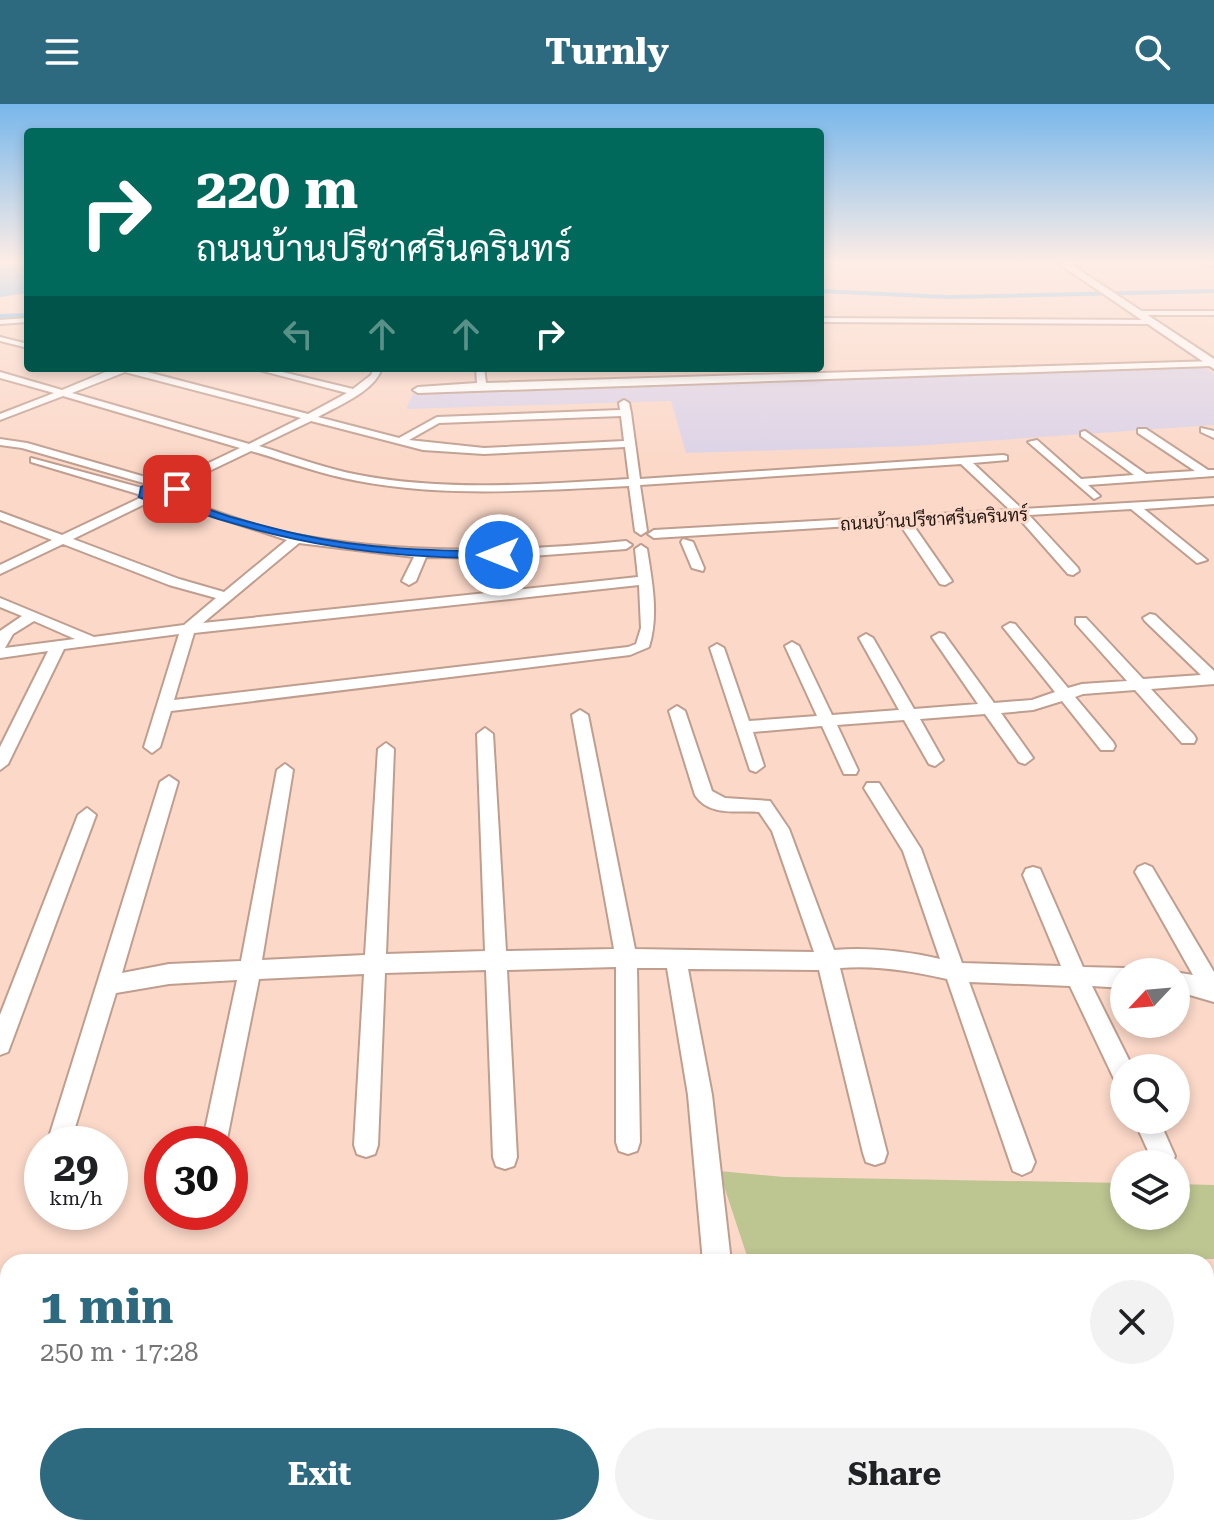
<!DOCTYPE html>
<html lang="en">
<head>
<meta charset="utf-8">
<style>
  body { margin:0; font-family:"Roboto Serif",Sarabun,serif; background:#f2f2f2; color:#202124; height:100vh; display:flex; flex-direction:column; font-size:30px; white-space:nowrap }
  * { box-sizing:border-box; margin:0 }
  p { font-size:26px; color:#757577 }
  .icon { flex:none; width:44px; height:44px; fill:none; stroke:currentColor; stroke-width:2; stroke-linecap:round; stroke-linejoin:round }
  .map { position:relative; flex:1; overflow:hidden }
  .side { position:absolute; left:0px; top:1150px; width:1214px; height:282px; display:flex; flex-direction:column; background:#fff; border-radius:24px 24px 0 0; box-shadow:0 4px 12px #0003 }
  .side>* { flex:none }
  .top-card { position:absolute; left:24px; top:24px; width:800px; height:244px; border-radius:8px; box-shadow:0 4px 12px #0003; background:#00695c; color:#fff; overflow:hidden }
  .needle { width:52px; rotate:244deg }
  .controls { position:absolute; left:1110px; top:854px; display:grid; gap:16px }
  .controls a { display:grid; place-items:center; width:80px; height:80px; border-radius:50%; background:#fff; box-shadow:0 4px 12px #0003; font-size:40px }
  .speed { position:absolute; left:24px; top:1022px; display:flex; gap:16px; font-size:40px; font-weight:700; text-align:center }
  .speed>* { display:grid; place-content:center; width:104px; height:104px; border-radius:50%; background:#fff; box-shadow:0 4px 12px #0003; line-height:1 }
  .speed small { font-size:20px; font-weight:400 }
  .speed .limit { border:12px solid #d22; background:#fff; color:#111 }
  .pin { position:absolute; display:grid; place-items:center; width:68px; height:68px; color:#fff; margin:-34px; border-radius:16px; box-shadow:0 4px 12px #0006 }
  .me { position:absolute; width:88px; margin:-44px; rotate:270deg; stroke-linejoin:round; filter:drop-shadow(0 0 6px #0008) }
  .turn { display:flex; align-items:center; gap:28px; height:168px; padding:0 40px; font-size:36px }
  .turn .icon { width:104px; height:104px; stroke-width:2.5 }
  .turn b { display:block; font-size:56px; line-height:68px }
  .lanes { display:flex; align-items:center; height:76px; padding:0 40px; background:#0003; justify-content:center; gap:40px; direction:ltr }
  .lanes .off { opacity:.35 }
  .round { display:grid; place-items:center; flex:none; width:84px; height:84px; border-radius:42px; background:#f2f2f2 }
  .head { display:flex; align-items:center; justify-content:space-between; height:136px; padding:0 40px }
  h1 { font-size:48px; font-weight:700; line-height:60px; color:#2d6a80 }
  .action { display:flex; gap:16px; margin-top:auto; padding:16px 40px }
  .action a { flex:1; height:92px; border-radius:48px; background:#2d6a80; color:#fff; font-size:32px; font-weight:700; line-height:92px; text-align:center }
  .action a+a { background:#f2f2f2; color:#202124 }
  header { display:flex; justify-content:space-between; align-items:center; height:104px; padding:0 40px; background:#2d6a80; color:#fff; font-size:36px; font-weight:700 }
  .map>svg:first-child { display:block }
  .industrial { fill:#dbd2e7 }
  .green { fill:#bdc591 }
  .water { fill:#6dbcf0 }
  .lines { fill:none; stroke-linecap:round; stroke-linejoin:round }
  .canal { fill:#6dbcf0; fill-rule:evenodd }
  .street-casing { stroke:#bf9e8f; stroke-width:4 }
  .secondary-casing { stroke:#bf9e8f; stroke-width:4 }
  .street { fill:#fff; fill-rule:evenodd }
  .secondary { fill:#fff; fill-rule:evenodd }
  .route { fill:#1a73e8; stroke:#114b97; stroke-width:2 }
  .labels { text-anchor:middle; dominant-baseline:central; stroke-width:6; stroke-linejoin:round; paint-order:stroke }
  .far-street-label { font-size:18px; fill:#221610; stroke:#fbd8c8 }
</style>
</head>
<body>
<header><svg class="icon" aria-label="menu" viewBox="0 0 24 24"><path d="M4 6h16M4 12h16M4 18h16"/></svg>Turnly<svg class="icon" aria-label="search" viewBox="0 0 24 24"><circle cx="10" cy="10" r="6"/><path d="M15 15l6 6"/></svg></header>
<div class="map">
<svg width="1214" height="1431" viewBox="0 0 1214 1431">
  <rect width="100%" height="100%" fill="#fbd8c8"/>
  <path class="industrial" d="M1201,261L1214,270V321L914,342L686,349L671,297L406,305L414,288Z"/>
  <path class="green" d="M719,1067L784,1073L1124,1079V1112H1176V1080L1214,1081V1155L749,1158Z"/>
  <path class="water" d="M0,159H28V189L0,193Z"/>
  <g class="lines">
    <g class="canal">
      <path d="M820,185L948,191L1214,185V189L948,195L820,189Z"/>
      <path d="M28,209V215L0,216V210Z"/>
    </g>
    <g class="street-casing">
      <g id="street">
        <path d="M1207,159H1214V163Z"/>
        <path d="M1137,207H1214V211H1134Z"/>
        <path d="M28,214V218L0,220V216Z"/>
        <path d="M820,214L1150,216L1154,218L1150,220L820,218Z"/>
        <path d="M0,233L28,240V244L0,237Z"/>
        <path d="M1214,257L1211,262L418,289L413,286L418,283L477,279L476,264H484L486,279Z"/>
        <path d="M115,264H132L308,310L347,289L251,264H266L353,285L371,271L374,264H382C374,288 339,301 318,313L399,334L437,313L620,306L619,299L624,296L629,299L631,309L640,375L1003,351L1007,352V356L973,359L1022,405L1214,394V400L1144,405L1207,456L1197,459L1131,405L1029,411L1078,464L1079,467L1073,471L1068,470L1017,412L911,418L952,477L945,481L940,480L899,419L654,434L648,430L654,426L1010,406L961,360L640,381L647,427L641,431L635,427L629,382C539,386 448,394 358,377C322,371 286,357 251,347L180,381L183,386L175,393C213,406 252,422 291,430C402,451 514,448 626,437L632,441L626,445L503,454L426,453L416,477L409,481L402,477L414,453L299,439L203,519L638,473L635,445L641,441L647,445C652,477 659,511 649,543L630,551L171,607L160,643L152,649L144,643L179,530L64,545L8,660L0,666V643L48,547L0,554V527L22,512L0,503V494L94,533L184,521L216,494L169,481L63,440L0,470V461L52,436L0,416V408L62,431L140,394L138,390L31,358V354L142,384L147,380L22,344L0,341V335L27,339L163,378L171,377L240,344L63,292L0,316V310L54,289L0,274V268L62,286ZM125,268L301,314L249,340L72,289ZM621,312L624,337L484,344L409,336L439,319ZM311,317L423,346L484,350L625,343L629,375C539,380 448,388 359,371C326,365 292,352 259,342ZM170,384L161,390H150L153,386ZM164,396L287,436L224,488L179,475L73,435L151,397ZM639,481L641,524L636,540L628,543L174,596L194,529ZM34,517L75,535L5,544L13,530Z"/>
        <path d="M1201,324L1214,327V334L1201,328Z"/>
        <path d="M1138,325H1146L1208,366H1214V372L1088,381L1100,392L1094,395L1028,338L1037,336L1081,375L1134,371L1081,332V328L1085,327L1146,370L1195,367L1138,329Z"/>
        <path d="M683,435L693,438L704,464L703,467L692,464L681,438Z"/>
        <path d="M1150,510L1155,511L1214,567V580L1151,585L1194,631L1196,635L1194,639H1182L1135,586L1083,590L1075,593L1113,638L1115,642L1113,646H1101L1062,597L1033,606L1001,609L1033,654L1025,660L1019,658L985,610L920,615L943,656L935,662L929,660L904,616L837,621L858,666L856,670H844L822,622L753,628L764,662L756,668L750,666L710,544L717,540L724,544L749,617L817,612L785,542L792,538L799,542L832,611L899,606L859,534L866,530L873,534L914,605L978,600L932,533L939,529L944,530L994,599L1032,596L1055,588L1003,523L1010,519L1015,520L1068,584L1082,580L1127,577L1076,520V514H1086L1143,575L1201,571L1145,517L1143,514Z"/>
        <path d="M677,602L685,607L712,687L725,694L770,697L789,725L834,846C870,843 905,847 940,855L903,747L864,684L867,679H879L921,745L962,859L1061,862L1023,771L1026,765L1033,763L1040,765L1083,863L1124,864L1132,868H1124V884L1092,882L1133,964H1124V983L1116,979L1070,882L969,878L1035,1058L1031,1067L1022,1071L1013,1067L947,875C912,867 876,861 840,864L887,1049L884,1058L875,1061L866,1058L863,1049L819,866L688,865L712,991L731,1158H703L688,991L667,864H637L640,1038L637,1047L628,1050L619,1047L616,1038V863L507,866L517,1053L514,1062L505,1065L496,1062L493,1053L486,866L385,869L378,1041L375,1050L366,1053L357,1050L354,1041L364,870L259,875L226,1040H202L237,876L169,880L116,889L70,1040H52L49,1033L160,678L169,672L178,678L122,869L169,860L241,857L277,666L285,660L293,666L262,856L365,851L378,645L386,639L394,645L386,850L485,847L477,630L485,624L493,630L506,847L614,845L572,611L580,606L588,611L635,845L814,848L772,727L759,708C736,706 710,713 695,691L669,607Z"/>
        <path d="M87,704L96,711L11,940L8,948L0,951V911L78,711Z"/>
        <path d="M1145,760L1152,763L1214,868V898L1176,887L1174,868L1193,871L1135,768L1138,763Z"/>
        <path d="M1134,1016H1159L1175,1052L1172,1060H1154Z"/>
        <path d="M8,1395V1424H21L19,1431H0V1398Z"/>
        <path d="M394,1424H465L462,1431H392Z"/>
        <path d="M1139,1424H1172L1174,1431H1142Z"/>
      </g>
    </g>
    <g class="secondary-casing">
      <path id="secondary" d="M1058,159H1069L1214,255V265Z"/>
    </g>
    <use href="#street" class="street"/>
    <use href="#secondary" class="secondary"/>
  </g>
  <linearGradient id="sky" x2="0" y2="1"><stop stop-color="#77b7eb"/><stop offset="0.44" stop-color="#fdede6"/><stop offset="1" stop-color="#fdede6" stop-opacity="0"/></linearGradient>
  <rect width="1214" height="359" fill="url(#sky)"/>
  <path class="route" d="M159,376L178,378L183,385L177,389C166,385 162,378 149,389C180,392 202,404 231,413C253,419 275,425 297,430C363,445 432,447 499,447L506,451L499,454C384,455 283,440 174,400C162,395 150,399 139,393L141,383Z"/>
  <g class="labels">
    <g class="far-street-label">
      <text transform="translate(934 415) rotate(-3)">ถนนบ้านปรีชาศรีนครินทร์</text>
    </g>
  </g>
</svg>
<div class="controls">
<a><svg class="needle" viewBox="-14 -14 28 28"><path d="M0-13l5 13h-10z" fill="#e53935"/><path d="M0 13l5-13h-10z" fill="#757577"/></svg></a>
<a><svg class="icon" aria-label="search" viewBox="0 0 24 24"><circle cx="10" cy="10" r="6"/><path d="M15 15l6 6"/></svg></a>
<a><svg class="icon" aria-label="layers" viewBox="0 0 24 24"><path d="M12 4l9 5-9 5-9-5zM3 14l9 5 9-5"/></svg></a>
</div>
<div class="speed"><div>29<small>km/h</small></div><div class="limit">30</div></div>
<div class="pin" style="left:177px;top:385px;background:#d93025"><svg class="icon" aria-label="arrive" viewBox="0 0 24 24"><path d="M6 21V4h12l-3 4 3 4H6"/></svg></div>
<svg class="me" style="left:499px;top:451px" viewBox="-20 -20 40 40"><circle r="17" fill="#1a73e8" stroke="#fff" stroke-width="3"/><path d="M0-11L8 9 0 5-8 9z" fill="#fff"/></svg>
<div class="top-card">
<div class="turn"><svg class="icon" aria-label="right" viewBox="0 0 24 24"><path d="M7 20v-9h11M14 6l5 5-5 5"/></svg><div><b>220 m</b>ถนนบ้านปรีชาศรีนครินทร์</div></div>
<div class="lanes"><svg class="icon off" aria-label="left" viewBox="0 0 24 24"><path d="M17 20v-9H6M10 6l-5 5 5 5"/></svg><svg class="icon off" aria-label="ahead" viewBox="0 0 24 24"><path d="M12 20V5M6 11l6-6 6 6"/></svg><svg class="icon off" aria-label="ahead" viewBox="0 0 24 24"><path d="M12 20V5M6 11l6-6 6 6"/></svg><svg class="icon" aria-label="right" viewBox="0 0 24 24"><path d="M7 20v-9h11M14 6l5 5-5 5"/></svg></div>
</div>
<section class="side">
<div class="head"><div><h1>1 min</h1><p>250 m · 17:28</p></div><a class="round"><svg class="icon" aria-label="close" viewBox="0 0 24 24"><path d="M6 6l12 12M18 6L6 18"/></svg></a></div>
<div class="action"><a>Exit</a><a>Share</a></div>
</section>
</div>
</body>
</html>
